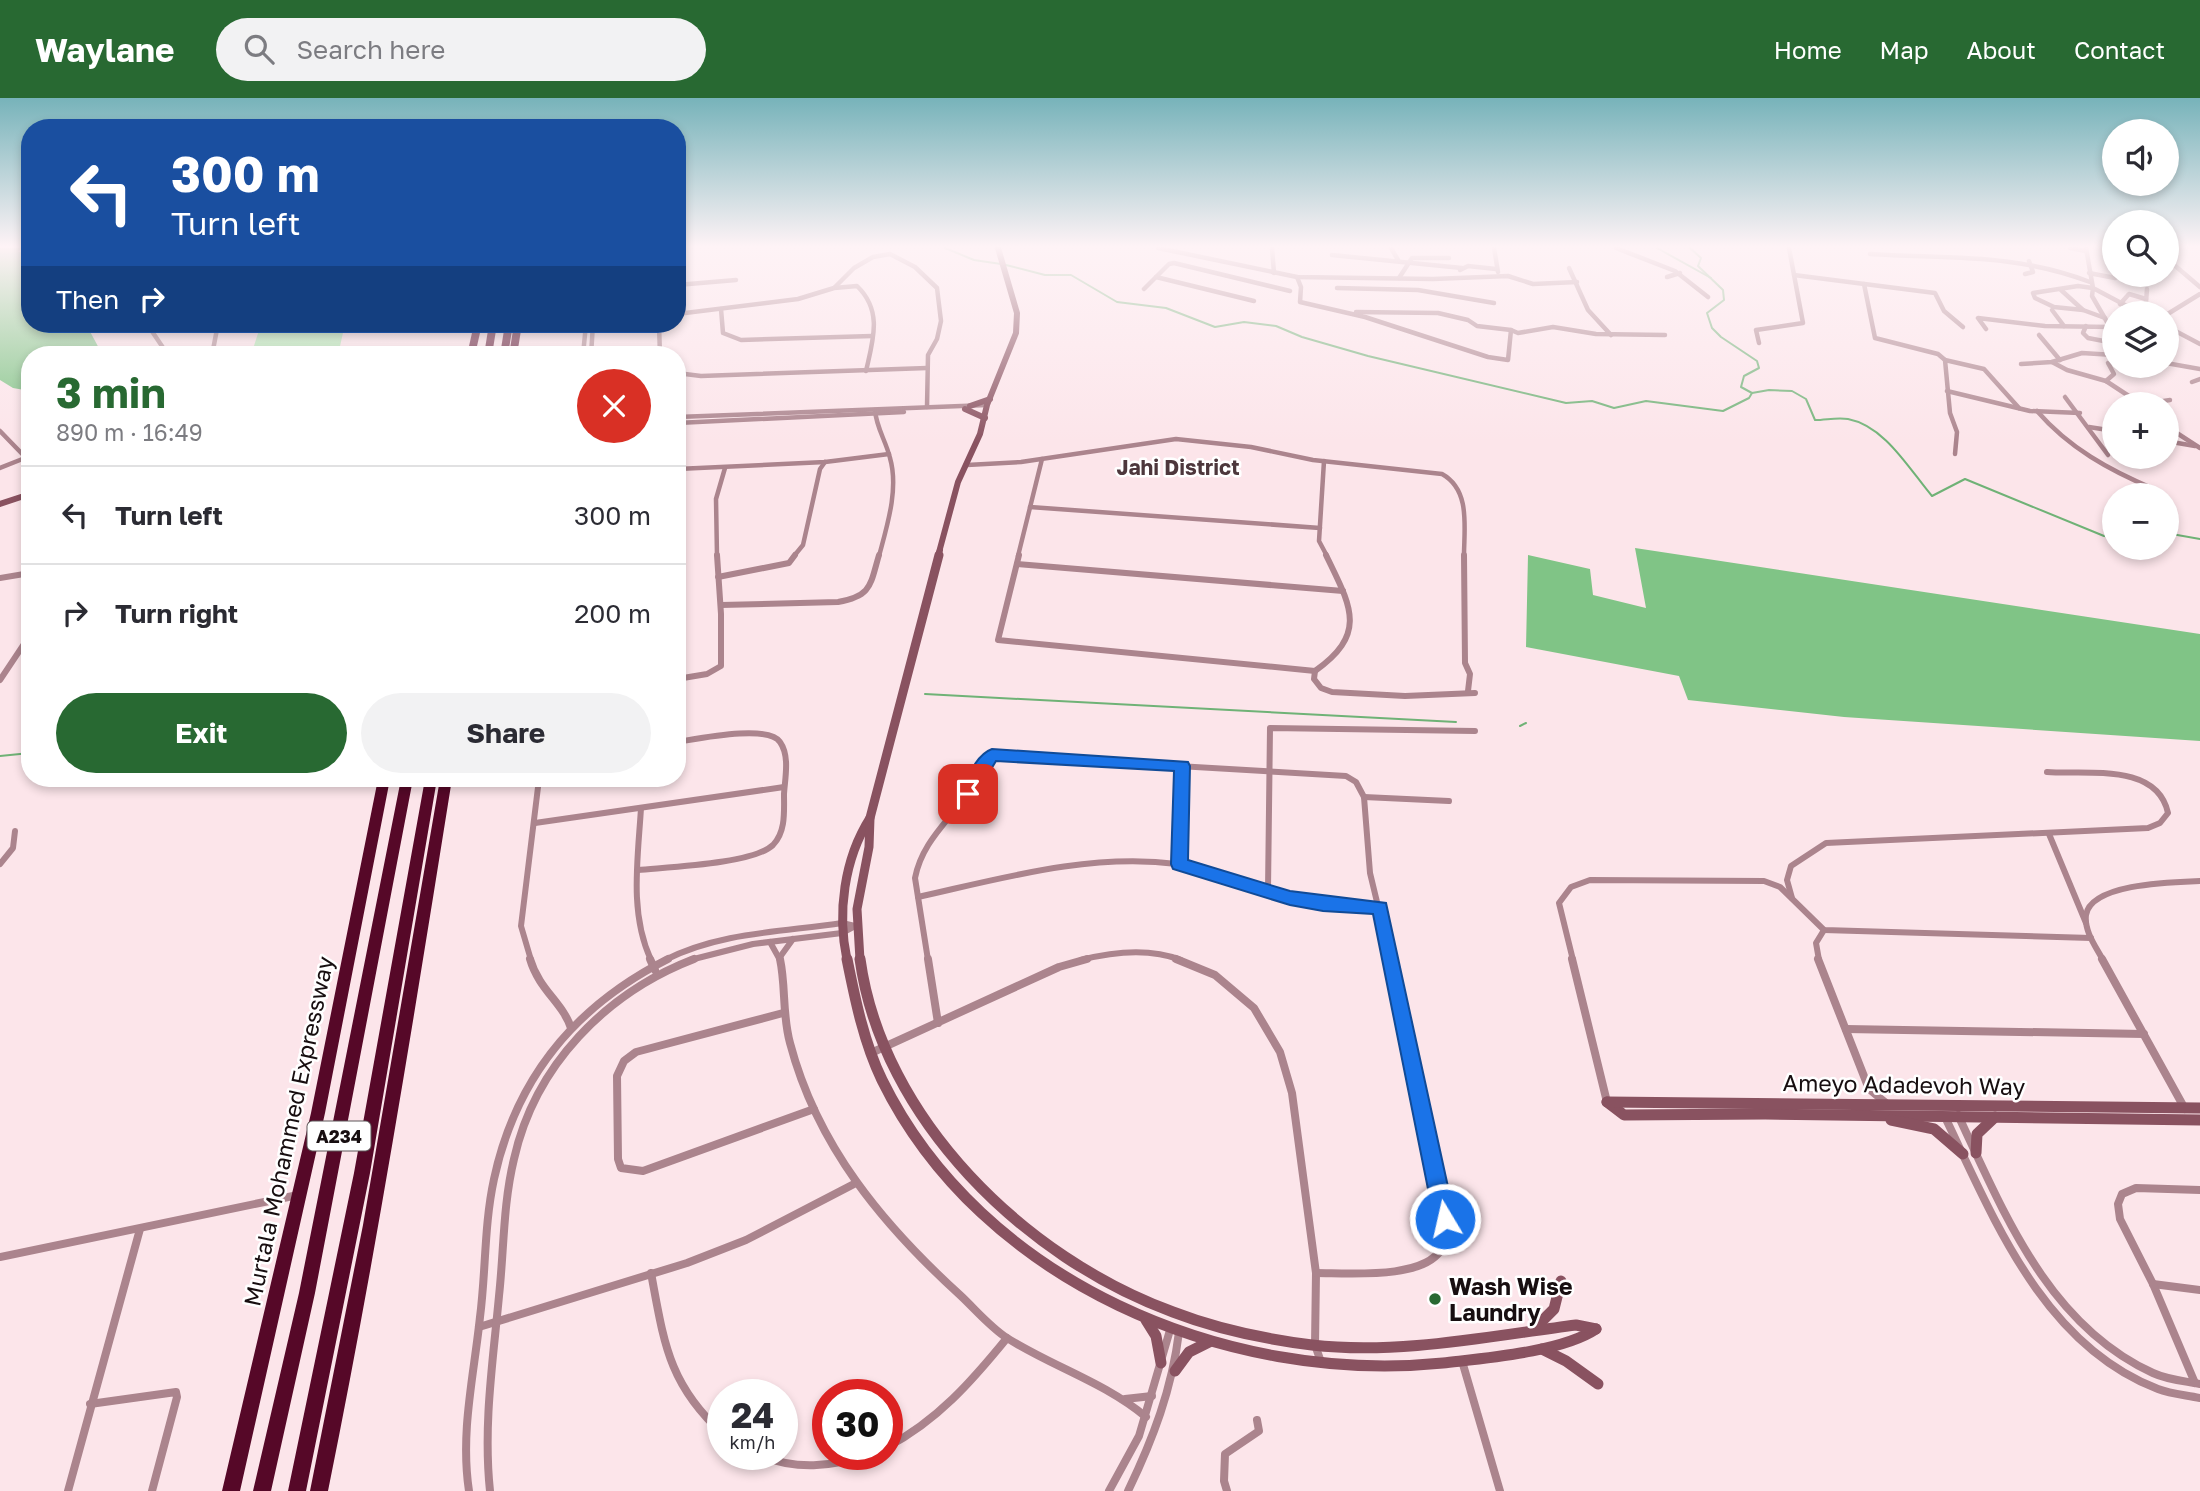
<!DOCTYPE html>
<html lang="en">
<head>
<meta charset="utf-8">
<style>
  body { margin:0; font-family:"Golos Text",sans-serif; background:#f2f2f3; color:#2b2b33; height:100vh; display:flex; flex-direction:column; font-size:26px; white-space:nowrap }
  * { box-sizing:border-box; margin:0 }
  p { font-size:23px; color:#7c7c81 }
  .icon { flex:none; width:38px; height:38px; fill:none; stroke:currentColor; stroke-width:2; stroke-linecap:round; stroke-linejoin:round }
  .map { position:relative; flex:1; overflow:hidden }
  .side { position:absolute; left:21px; top:248px; width:665px; height:441px; display:flex; flex-direction:column; background:#fff; border-radius:28px; box-shadow:0 4px 10px #0003 }
  .side>* { flex:none }
  .guide { position:absolute; left:21px; top:21px; width:665px; height:214px; border-radius:28px; box-shadow:0 4px 10px #0003; background:#1a4fa0; color:#fff; overflow:hidden }
  .fabs { position:absolute; left:2102px; top:21px; display:grid; gap:14px }
  .fabs a { display:grid; place-items:center; width:77px; height:77px; border-radius:50%; background:#fff; box-shadow:0 4px 10px #0003; font-size:35px }
  .speed { position:absolute; left:707px; top:1281px; display:flex; gap:14px; font-size:35px; font-weight:700; text-align:center }
  .speed>* { display:grid; place-content:center; width:91px; height:91px; border-radius:50%; background:#fff; box-shadow:0 4px 10px #0003; line-height:1 }
  .speed small { font-size:18px; font-weight:400 }
  .speed .limit { border:10px solid #d22; background:#fff; color:#111 }
  .pin { position:absolute; display:grid; place-items:center; width:60px; height:60px; color:#fff; margin:-30px; border-radius:14px; box-shadow:0 4px 10px #0006 }
  .me { position:absolute; width:77px; margin:-38px; rotate:351deg; stroke-linejoin:round; filter:drop-shadow(0 0 5px #0008) }
  .turn { display:flex; align-items:center; gap:24px; height:147px; padding:0 35px; font-size:32px }
  .turn .icon { width:91px; height:91px; stroke-width:2.5 }
  .turn b { display:block; font-size:49px; line-height:60px }
  .then { display:flex; align-items:center; height:66px; padding:0 35px; background:#0003; gap:14px; font-size:26px }
  .round { display:grid; place-items:center; flex:none; width:74px; height:74px; border-radius:37px; background:#f2f2f3 }
  .headline { display:flex; align-items:center; justify-content:space-between; height:119px; padding:0 35px }
  h1 { font-size:42px; font-weight:700; line-height:52px; color:#286932 }
  .cta { display:flex; gap:14px; margin-top:auto; padding:14px 35px }
  .cta a { flex:1; height:80px; border-radius:42px; background:#286932; color:#fff; font-size:28px; font-weight:700; line-height:80px; text-align:center }
  .cta a+a { background:#f2f2f3; color:#2b2b33 }
  ul { padding:0; list-style:none }
  li { display:flex; align-items:center; gap:21px; height:98px; padding:0 35px; border-top:2px solid #e1e1e2 }
  li div { flex:1 }
  li b { display:block; font-size:26px }
  li em { font-style:normal }
  header { display:flex; align-items:center; gap:42px; box-sizing:border-box; height:98px; padding:0 35px; background:#286932; color:#fff }
  header strong { font-size:33px }
  nav { display:flex; gap:38px; margin-inline-start:auto; font-size:24px }
  .search { width:490px; height:63px; background:#f2f2f3; display:flex; align-items:center; gap:18px; box-sizing:border-box; padding:0 24px; border-radius:38px; color:#7c7c81; font-size:26px }
  .map>svg:first-child { display:block }
  .green { fill:#aae7ae }
  .forest { fill:#80c486 }
  .lines { fill:none; stroke-linecap:round; stroke-linejoin:round }
  .stream { stroke:#6fb276; stroke-width:2 }
  .street-far2 { stroke:#ab848d; stroke-width:4.5 }
  .street-far1 { stroke:#ab848d; stroke-width:6 }
  .street { stroke:#ab848d; stroke-width:8 }
  .secondary-far2 { stroke:#895260; stroke-width:6 }
  .secondary-far1 { stroke:#895260; stroke-width:9 }
  .secondary { stroke:#895260; stroke-width:11 }
  .highway { fill:#560828; fill-rule:evenodd }
  .route { fill:#1a73e8; stroke:#114b97; stroke-width:2 }
  .poi-dot { fill:#286932; stroke:#fff; stroke-width:2.5 }
  .labels { text-anchor:middle; dominant-baseline:central; stroke-width:5; stroke-linejoin:round; paint-order:stroke }
  .shield { fill:#fff; stroke:#5d5658; stroke-width:2 }
  .shield-label { font-size:18px; font-weight:bold; fill:#170e10 }
  .far-district-label { font-size:21px; font-weight:bold; fill:#4d373c; stroke:#fff }
  .near-street-label { font-size:23px; fill:#170e10; stroke:#fff }
  .near-poi-label { font-size:23px; font-weight:bold; fill:#170e10; stroke:#fff; text-anchor:start }
</style>
</head>
<body>
<header>
<strong>Waylane</strong>
<div class="search"><svg class="icon" aria-label="search" viewBox="0 0 24 24"><circle cx="10" cy="10" r="6"/><path d="M15 15l6 6"/></svg>Search here</div>
<nav><a>Home</a><a>Map</a><a>About</a><a>Contact</a></nav>
</header>
<div class="map">
<svg width="2200" height="1393" viewBox="0 0 2200 1393">
  <rect width="100%" height="100%" fill="#fce5ea"/>
  <path class="green" d="M261,226H345L338,257H251Z"/>
  <g class="forest">
    <path d="M0,150H21L18,154L30,155V226H86L101,254L106,257H30V293L13,290L0,282Z"/>
    <path d="M1635,450L2200,536V643L1844,619L1688,602L1679,578L1526,549L1528,457L1590,471L1593,497L1646,510Z"/>
  </g>
  <g class="lines">
    <g class="stream">
      <path d="M945,150L974,162L1001,166"/>
      <path d="M1657,150L1711,180"/>
      <path d="M1690,150L1701,160L1698,168L1723,192L1724,202L1707,215L1712,230L1721,239L1757,263L1759,270L1744,278L1741,289L1752,295L1769,292L1792,293L1806,301L1815,322C1826,322 1837,319 1848,321C1885,328 1909,371 1932,398L1965,381L2104,438L2114,439"/>
      <path d="M1006,167L1045,177H1071L1117,204L1166,210L1215,229L1244,224L1276,228L1302,239L1368,258L1566,305L1592,303L1614,310L1646,303L1723,313L1749,300L1752,295"/>
      <path d="M2166,435L2200,441"/>
      <path d="M925,596L1456,624"/>
      <path d="M1520,628L1526,625"/>
      <path d="M0,658L30,655"/>
    </g>
    <g class="street-far2">
      <path d="M1158,150L1297,179L1433,181L1508,178L1533,186L1577,184"/>
      <path d="M1272,150L1274,175"/>
      <path d="M1391,150L1398,162"/>
      <path d="M1494,150L1498,174"/>
      <path d="M1616,150L1675,173L1708,199"/>
      <path d="M2070,150L2086,153"/>
      <path d="M2086,150L2093,190L2140,215"/>
      <path d="M1870,156C1949,161 2014,155 2090,184"/>
      <path d="M1332,157L1462,170"/>
      <path d="M2166,160L2200,189"/>
      <path d="M1569,170L1588,212L1611,237"/>
      <path d="M1460,172L1468,168L1496,171"/>
      <path d="M2089,175L2115,180"/>
      <path d="M2025,176L2033,174L2029,163"/>
      <path d="M1794,177L1935,195L1944,213L1963,229"/>
      <path d="M1156,179L1254,203"/>
      <path d="M1297,179L1301,189L1300,204L1365,219L1488,259L1508,262L1511,232L1518,235L1553,229L1596,236L1665,237"/>
      <path d="M1667,179L1680,175"/>
      <path d="M1399,180L1412,160H1449"/>
      <path d="M1864,186L1875,240L1938,256L1945,262L1950,315L1957,334L1955,356"/>
      <path d="M677,187L736,182"/>
      <path d="M835,189L854,170L873,159L890,156L915,169L937,190L941,223L937,241L928,257L927,309"/>
      <path d="M1337,190L1418,192L1494,205"/>
      <path d="M1144,191L1169,166L1174,165L1290,193"/>
      <path d="M2061,192L2083,212L2105,220"/>
      <path d="M2120,206L2129,196L2146,201"/>
      <path d="M721,211L723,235L741,242L872,238"/>
      <path d="M2052,212L2064,228"/>
      <path d="M2083,212L2054,209L2035,200L2033,195L2078,188L2093,190L2092,198L2114,236"/>
      <path d="M1356,214L1438,215L1468,222L1477,228L1511,232"/>
      <path d="M2138,215L2146,204L2147,191"/>
      <path d="M677,216L798,201L834,190L857,188C883,213 873,242 866,273"/>
      <path d="M2166,217L2200,196"/>
      <path d="M147,226L168,257"/>
      <path d="M659,226L660,257"/>
      <path d="M2086,228L2083,235L2088,240L2114,245"/>
      <path d="M2166,228L2200,246"/>
      <path d="M1986,231L1978,220L2045,228L2110,229"/>
      <path d="M2039,237L2060,262"/>
      <path d="M1759,245L1756,232L1803,225L1789,150"/>
      <path d="M212,257L218,226"/>
      <path d="M583,257L586,226"/>
      <path d="M591,257L593,226"/>
      <path d="M1945,262L1984,271L2019,310"/>
      <path d="M2052,264L2067,272L2106,283L2141,306"/>
      <path d="M2166,265L2200,271"/>
      <path d="M2021,266L2052,264L2082,255L2114,257"/>
      <path d="M677,275L701,278L927,270"/>
      <path d="M2106,283L2114,276L2108,265L2114,264"/>
      <path d="M2192,284L2200,281"/>
      <path d="M1947,293L2030,313L2080,315"/>
      <path d="M2065,299L2108,357"/>
      <path d="M2144,306L2170,302"/>
      <path d="M875,312C876,329 886,343 890,360C899,391 887,428 879,458"/>
      <path d="M2037,313C2069,350 2109,372 2154,391"/>
      <path d="M677,319L987,307"/>
      <path d="M677,325L904,314"/>
      <path d="M2166,328L2200,350"/>
      <path d="M2089,329L2114,333"/>
      <path d="M0,333L30,364"/>
      <path d="M2166,343L2195,348"/>
      <path d="M1324,363L1319,443L1327,458"/>
      <path d="M967,367L1021,364L1176,341L1251,349L1313,362L1442,376C1471,392 1464,430 1464,458"/>
      <path d="M0,370L25,360"/>
      <path d="M677,371L825,364L889,356"/>
      <path d="M1030,409L1320,430"/>
      <path d="M717,458L716,401L725,370"/>
      <path d="M794,458L803,447L820,371L825,364"/>
      <path d="M1018,458L1042,361"/>
    </g>
    <g class="street-far1">
      <path d="M1019,457L998,542L1315,573C1369,535 1350,507 1326,457"/>
      <path d="M1464,457L1465,565L1470,576L1468,593"/>
      <path d="M1017,466L1343,493"/>
      <path d="M718,479L789,465L795,457"/>
      <path d="M0,480L30,475"/>
      <path d="M721,507L838,504C872,498 870,487 879,457"/>
      <path d="M1315,573L1314,581L1321,590L1332,594L1405,598L1475,595"/>
      <path d="M677,581L707,576L721,568V516L717,457"/>
      <path d="M0,582L30,537"/>
      <path d="M1364,699L1449,703"/>
      <path d="M641,710C638,760 629,815 651,862"/>
      <path d="M535,725L784,689"/>
      <path d="M2049,736L2086,825"/>
      <path d="M0,766L13,750L15,733"/>
      <path d="M1179,766L1182,668"/>
      <path d="M638,772C668,769 753,766 773,747C786,734 784,713 784,696C785,680 790,658 780,644C768,626 697,641 677,644"/>
      <path d="M1268,792L1270,630L1475,633"/>
      <path d="M918,799C1003,780 1089,755 1177,766C1216,771 1252,789 1290,800C1319,808 1350,808 1380,810"/>
      <path d="M1792,800L1787,782L1791,768L1826,745L2148,730L2160,725L2168,715C2157,664 2086,677 2047,674"/>
      <path d="M770,844L780,862"/>
      <path d="M780,859L793,841"/>
      <path d="M531,862L521,828L539,681"/>
      <path d="M665,862C720,834 782,834 842,825L855,828"/>
      <path d="M690,862L753,846L842,835L855,828"/>
      <path d="M928,862L915,780C922,744 948,724 968,695C977,682 981,668 992,657L1346,678L1356,684L1364,699L1370,775L1391,862"/>
      <path d="M1081,862C1112,854 1150,850 1181,862"/>
      <path d="M1573,862L1559,805L1571,789L1590,782L1764,783L1780,789L1824,832L2091,840"/>
      <path d="M1819,862L1816,845L1824,832"/>
      <path d="M2103,862C2096,849 2084,833 2086,817C2091,785 2175,784 2200,783"/>
    </g>
    <g class="street">
      <path d="M530,861C539,892 563,905 571,930"/>
      <path d="M650,861L655,872"/>
      <path d="M780,861C786,889 782,916 790,945C817,1048 883,1127 960,1197C976,1212 990,1229 1007,1240C1053,1269 1104,1284 1146,1319"/>
      <path d="M928,861L938,925"/>
      <path d="M1176,861L1215,877L1254,910L1280,954L1292,995L1316,1175L1315,1247L1321,1264"/>
      <path d="M1572,861L1607,1004"/>
      <path d="M1818,861L1869,991L1886,1005"/>
      <path d="M2102,861L2185,1011"/>
      <path d="M783,915L636,954L624,963L617,978L618,1061L621,1070L643,1073L814,1011"/>
      <path d="M1846,931L2144,936"/>
      <path d="M871,955L1059,869L1087,861"/>
      <path d="M1958,1017C2004,1115 2048,1227 2153,1275C2168,1282 2185,1283 2200,1286"/>
      <path d="M1945,1019C1994,1121 2043,1247 2158,1291C2171,1296 2186,1297 2200,1300"/>
      <path d="M0,1159L298,1097"/>
      <path d="M651,1175C664,1244 668,1286 723,1336"/>
      <path d="M1316,1175C1348,1175 1425,1182 1442,1150C1449,1137 1445,1119 1443,1106L1391,861"/>
      <path d="M2153,1186L2200,1192"/>
      <path d="M479,1229L687,1165L746,1142L854,1086"/>
      <path d="M1462,1263L1500,1393"/>
      <path d="M2195,1285L2153,1186L2120,1121L2118,1106L2122,1096L2136,1090L2200,1092"/>
      <path d="M1125,1301L1152,1298"/>
      <path d="M90,1306L176,1294L177,1299L152,1393"/>
      <path d="M887,1349C937,1323 972,1283 1007,1240"/>
      <path d="M757,1356C795,1373 832,1369 871,1356"/>
      <path d="M68,1393L140,1131"/>
      <path d="M469,1393C460,1334 474,1277 480,1219C486,1173 484,1127 494,1081C516,979 575,908 668,861"/>
      <path d="M490,1393C483,1327 493,1263 499,1198C504,1152 503,1106 514,1061C535,967 606,895 694,861"/>
      <path d="M1109,1393L1139,1338L1170,1232"/>
      <path d="M1128,1393C1153,1341 1172,1291 1179,1234"/>
      <path d="M1227,1393L1224,1383L1225,1356L1259,1333L1257,1322"/>
    </g>
    <g class="secondary-far2">
      <path d="M970,308L990,301"/>
      <path d="M965,311L985,320"/>
      <path d="M0,406L30,396"/>
      <path d="M938,458L940,452"/>
      <path d="M938,458L958,384L980,336L987,307L1016,235L1017,215L998,150"/>
    </g>
    <g class="secondary-far1">
      <path d="M847,862C837,815 844,761 870,720"/>
      <path d="M860,862L857,811L869,749L870,720L939,457"/>
    </g>
    <g class="secondary">
      <path d="M847,861C855,901 864,945 882,982C981,1184 1227,1287 1443,1265C1485,1260 1562,1254 1596,1231"/>
      <path d="M860,861C882,1021 1025,1160 1173,1214C1217,1231 1264,1241 1312,1247C1399,1257 1490,1238 1576,1227L1596,1231"/>
      <path d="M1607,1004L1624,1017L1765,1016L2200,1022"/>
      <path d="M1607,1004L2200,1010"/>
      <path d="M1891,1022L1934,1031L1963,1056"/>
      <path d="M1976,1055L1977,1036L1995,1019"/>
      <path d="M1146,1222L1156,1238L1161,1265"/>
      <path d="M1534,1231L1554,1211L1561,1183"/>
      <path d="M1542,1251L1566,1263L1598,1286"/>
      <path d="M1175,1273L1189,1254L1209,1244"/>
    </g>
    <g class="highway">
      <path d="M474,226H482L475,257H467Z"/>
      <path d="M489,226H497L492,257H484Z"/>
      <path d="M505,226H513L508,257H500Z"/>
      <path d="M514,226H522L517,257H509Z"/>
      <path d="M378,681H390L325,1015L240,1393H222L311,1015Z"/>
      <path d="M401,681H413L315,1195L271,1393H253L299,1195Z"/>
      <path d="M425,681H437L370,1075L306,1393H288L354,1075Z"/>
      <path d="M440,681H452C414,919 376,1157 328,1393H310L363,1127Z"/>
    </g>
  </g>
  <linearGradient id="sky" x2="0" y2="1"><stop stop-color="#77b3ba"/><stop offset="0.43" stop-color="#fef3f6"/><stop offset="1" stop-color="#fef3f6" stop-opacity="0"/></linearGradient>
  <rect width="2200" height="345" fill="url(#sky)"/>
  <path class="route" d="M992,651L1188,664L1190,668L1188,762L1290,793L1386,805L1455,1121L1452,1128L1445,1131L1437,1128L1434,1121L1373,816L1323,813L1290,807L1173,771L1171,766L1174,673L996,663L973,701H962L960,696C967,682 975,657 992,651Z"/>
  <circle class="poi-dot" cx="1435" cy="1201" r="7"/>
  <g class="labels">
    <rect class="shield" x="307.5" y="1023.5" width="63" height="29" rx="5"/>
    <g class="shield-label">
      <text x="339" y="1038">A234</text>
    </g>
    <g class="far-district-label">
      <text x="1178" y="369">Jahi District</text>
    </g>
    <g class="near-street-label">
      <text transform="translate(1904 986) rotate(1)">Ameyo Adadevoh Way</text>
      <text transform="translate(288 1033) rotate(-78)">Murtala Mohammed Expressway</text>
    </g>
    <g class="near-poi-label">
      <text x="1449" y="1188">Wash Wise<tspan x="1449" dy="26">Laundry</tspan></text>
    </g>
  </g>
</svg>
<div class="fabs">
<a><svg class="icon" aria-label="sound" viewBox="0 0 24 24"><path d="M4 9h4l5-4v14l-5-4H4zM17 9q2 3 0 6"/></svg></a>
<a><svg class="icon" aria-label="search" viewBox="0 0 24 24"><circle cx="10" cy="10" r="6"/><path d="M15 15l6 6"/></svg></a>
<a><svg class="icon" aria-label="layers" viewBox="0 0 24 24"><path d="M12 4l9 5-9 5-9-5zM3 14l9 5 9-5"/></svg></a>
<a>+</a>
<a>−</a>
</div>
<div class="speed"><div>24<small>km/h</small></div><div class="limit">30</div></div>
<div class="pin" style="left:968px;top:696px;background:#d93025"><svg class="icon" aria-label="arrive" viewBox="0 0 24 24"><path d="M6 21V4h12l-3 4 3 4H6"/></svg></div>
<svg class="me" style="left:1445px;top:1121px" viewBox="-20 -20 40 40"><circle r="17" fill="#1a73e8" stroke="#fff" stroke-width="3"/><path d="M0-11L8 9 0 5-8 9z" fill="#fff"/></svg>
<div class="guide">
<div class="turn"><svg class="icon" aria-label="left" viewBox="0 0 24 24"><path d="M17 20v-9H6M10 6l-5 5 5 5"/></svg><div><b>300 m</b>Turn left</div></div>
<div class="then">Then<svg class="icon" aria-label="right" viewBox="0 0 24 24"><path d="M7 20v-9h11M14 6l5 5-5 5"/></svg></div>
</div>
<section class="side">
<div class="headline"><div><h1>3 min</h1><p>890 m · 16:49</p></div><a class="round" style="background:#d93025;color:#fff"><svg class="icon" aria-label="close" viewBox="0 0 24 24"><path d="M6 6l12 12M18 6L6 18"/></svg></a></div>
<ul>
<li><svg class="icon" aria-label="left" viewBox="0 0 24 24"><path d="M17 20v-9H6M10 6l-5 5 5 5"/></svg><div><b>Turn left</b></div><em>300 m</em></li>
<li><svg class="icon" aria-label="right" viewBox="0 0 24 24"><path d="M7 20v-9h11M14 6l5 5-5 5"/></svg><div><b>Turn right</b></div><em>200 m</em></li>
</ul>
<div class="cta"><a>Exit</a><a>Share</a></div>
</section>
</div>
</body>
</html>
